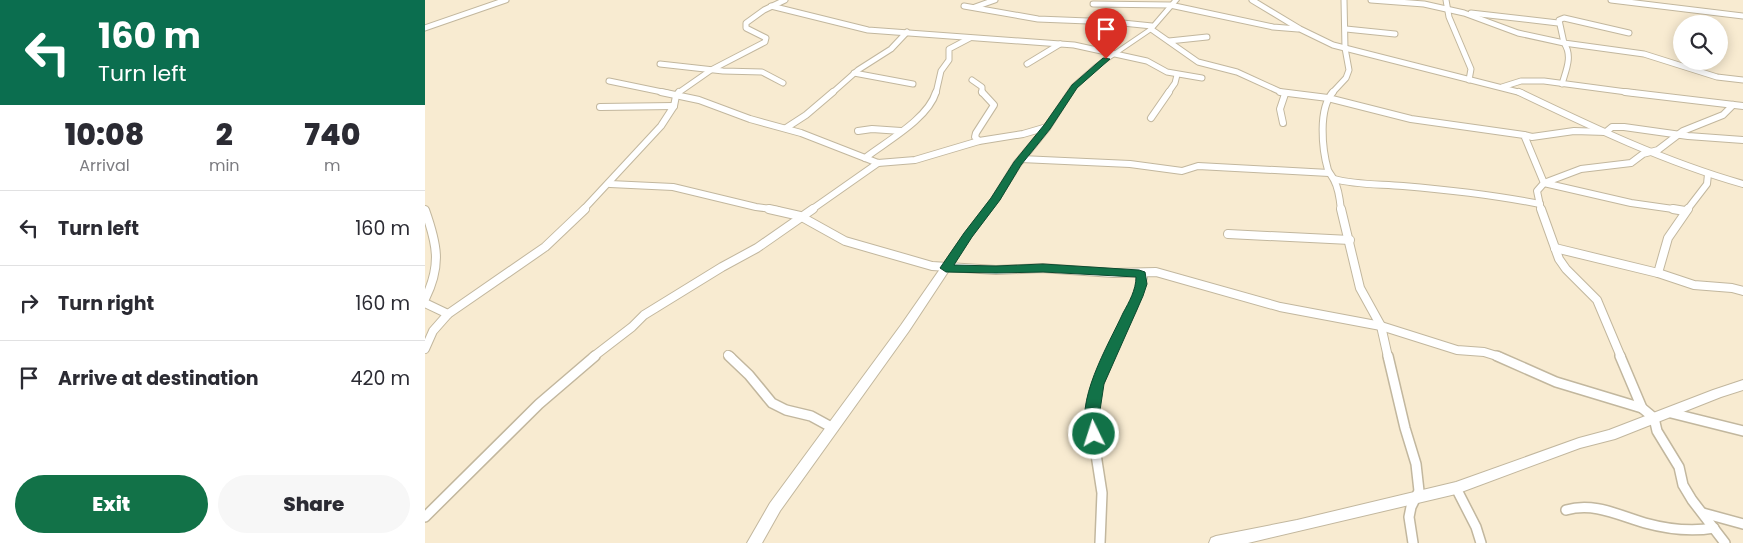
<!DOCTYPE html>
<html lang="en">
<head>
<meta charset="utf-8">
<style>
  body { margin:0; font-family:Poppins,sans-serif; background:#f7f7f7; color:#2b2b33; height:100vh; display:flex; flex-direction:column; font-size:19px; white-space:nowrap }
  * { box-sizing:border-box; margin:0 }
  p { font-size:16px; color:#7c7c81 }
  .icon { flex:none; width:28px; height:28px; fill:none; stroke:currentColor; stroke-width:2; stroke-linecap:round; stroke-linejoin:round }
  .map { position:relative; flex:1; overflow:hidden }
  .panel { display:flex; flex-direction:column; background:#fff; width:425px }
  .panel>* { flex:none }
  .top-card { background:#0b6e4f; color:#fff; overflow:hidden }
  .buttons { position:absolute; left:1248px; top:15px; display:grid; gap:10px }
  .buttons a { display:grid; place-items:center; width:55px; height:55px; border-radius:50%; background:#fff; box-shadow:0 2px 12px #0003; font-size:25px }
  .pin { position:absolute; display:grid; place-items:center; width:42px; height:42px; color:#fff; margin:-51px -21px; border-radius:50% 50% 50% 0; rotate:-45deg; box-shadow:0 0 5px #0007 }
  .pin .icon { rotate:45deg }
  .me { position:absolute; width:55px; margin:-28px; rotate:356deg; stroke-linejoin:round; filter:drop-shadow(0 0 4px #0008) }
  .turn { display:flex; align-items:center; gap:18px; height:105px; padding:0 15px; font-size:22px }
  .turn .icon { width:65px; height:65px; stroke-width:2.5 }
  .turn b { display:block; font-size:35px; line-height:42px }
  .eta { display:flex; justify-content:space-evenly; align-items:center; height:85px; text-align:center }
  .eta b { font-size:30px; font-weight:800; line-height:35px }
  .cta { display:flex; gap:10px; margin-top:auto; padding:10px 15px }
  .cta a { flex:1; height:58px; border-radius:30px; background:#127248; color:#fff; font-size:20px; font-weight:800; line-height:58px; text-align:center }
  .cta a+a { background:#f7f7f7; color:#2b2b33 }
  ul { padding:0; list-style:none }
  li { display:flex; align-items:center; gap:15px; height:75px; padding:0 15px; border-top:1px solid #e1e1e2 }
  li div { flex:1 }
  li b { display:block; font-size:19px }
  li em { font-style:normal }
  main { display:flex; flex:1; min-height:0 }
  .map>svg:first-child { display:block }
  .lines { fill:none; stroke-linecap:round; stroke-linejoin:round }
  .minor-far3-casing { stroke:#c2b79e; stroke-width:7 }
  .minor-far2-casing { stroke:#c2b79e; stroke-width:8 }
  .minor-far1-casing { stroke:#c2b79e; stroke-width:10 }
  .minor-casing { stroke:#c2b79e; stroke-width:12 }
  .tertiary-casing { stroke:#c2b79e; stroke-width:2 }
  .minor-far3 { stroke:#fff; stroke-width:5 }
  .minor-far2 { stroke:#fff; stroke-width:6 }
  .minor-far1 { stroke:#fff; stroke-width:8 }
  .minor { stroke:#fff; stroke-width:9 }
  .tertiary { fill:#fff; fill-rule:evenodd }
  .route { fill:#127248; stroke:#0c4a2f }
</style>
</head>
<body>
<main>
<section class="panel">
<div class="top-card">
<div class="turn"><svg class="icon" aria-label="left" viewBox="0 0 24 24"><path d="M17 20v-9H6M10 6l-5 5 5 5"/></svg><div><b>160 m</b>Turn left</div></div>
</div>
<div class="eta">
<div><b>10:08</b><p>Arrival</p></div>
<div><b>2</b><p>min</p></div>
<div><b>740</b><p>m</p></div>
</div>
<ul>
<li><svg class="icon" aria-label="left" viewBox="0 0 24 24"><path d="M17 20v-9H6M10 6l-5 5 5 5"/></svg><div><b>Turn left</b></div><em>160 m</em></li>
<li><svg class="icon" aria-label="right" viewBox="0 0 24 24"><path d="M7 20v-9h11M14 6l5 5-5 5"/></svg><div><b>Turn right</b></div><em>160 m</em></li>
<li><svg class="icon" aria-label="arrive" viewBox="0 0 24 24"><path d="M6 21V4h12l-3 4 3 4H6"/></svg><div><b>Arrive at destination</b></div><em>420 m</em></li>
</ul>
<div class="cta"><a>Exit</a><a>Share</a></div>
</section>
<div class="map">
<svg width="1318" height="543" viewBox="0 0 1318 543">
  <rect width="100%" height="100%" fill="#f8ebd1"/>
  <g class="lines">
    <g class="minor-far3-casing">
      <g id="minor-far3">
        <path d="M827,0L875,29L908,45L1097,93"/>
        <path d="M946,0L999,4L1039,13L1093,33L1139,43C1148,56 1141,70 1137,84"/>
        <path d="M1021,0L1024,17L1046,69L1044,80"/>
        <path d="M1186,0L1318,16"/>
        <path d="M668,4L745,5L848,27L873,29"/>
        <path d="M346,6L443,30L649,45L722,61L742,72L777,78"/>
        <path d="M539,6L613,19L688,22L727,26"/>
        <path d="M550,7L570,0"/>
        <path d="M1046,13L1133,23"/>
        <path d="M0,28L81,0"/>
        <path d="M726,29L773,62L812,72L858,93"/>
        <path d="M921,29L970,34"/>
        <path d="M1204,33L1139,18L1134,20L1139,43L1219,54L1292,77L1318,80"/>
        <path d="M744,41L782,37"/>
        <path d="M235,64L298,71L337,72L358,83"/>
        <path d="M602,64L635,44"/>
        <path d="M429,73L488,84"/>
        <path d="M547,80L557,87V93"/>
        <path d="M184,81L242,93"/>
        <path d="M1077,87L1096,81H1119L1209,93"/>
        <path d="M253,93L286,70L340,42L341,38L321,28V23L339,10L360,0"/>
        <path d="M407,93L433,70L466,49L482,32"/>
        <path d="M511,93L516,71L524,60V49L545,38"/>
        <path d="M743,93L750,83L752,75"/>
        <path d="M907,93L921,78L924,70L920,48L919,0"/>
      </g>
    </g>
    <g class="minor-far2-casing">
      <g id="minor-far2">
        <path d="M236,92L274,100L325,119L376,133L453,163L490,160L554,141L598,134L622,127"/>
        <path d="M855,92L903,98L986,119L1099,135L1119,183L1112,191L1116,210"/>
        <path d="M908,92C893,109 897,149 903,170C905,174 907,176 909,180C914,189 915,200 916,210"/>
        <path d="M1094,92C1167,127 1240,162 1318,184"/>
        <path d="M1200,92L1318,106"/>
        <path d="M175,107L249,106"/>
        <path d="M726,118L744,92"/>
        <path d="M858,123L855,109L860,94"/>
        <path d="M361,128L381,115L408,92"/>
        <path d="M433,131L447,129L476,131"/>
        <path d="M1099,135L1107,137L1149,131L1181,132L1187,127H1199L1263,136L1318,140"/>
        <path d="M554,141L550,137L551,133L569,105L557,92"/>
        <path d="M440,158C462,141 503,119 511,92"/>
        <path d="M596,159L705,164L757,171L773,166L904,173"/>
        <path d="M909,179C931,185 955,184 978,186C1025,190 1069,195 1115,204"/>
        <path d="M185,184L248,187L331,207L353,210"/>
        <path d="M158,210L236,126L249,106L251,96L254,92"/>
        <path d="M386,210L453,163"/>
        <path d="M1255,210L1206,203L1119,183L1156,169L1206,163L1218,154L1233,150L1258,131L1298,115L1308,105"/>
        <path d="M1262,210L1282,184L1283,174"/>
      </g>
    </g>
    <g class="minor-far1-casing">
      <g id="minor-far1">
        <path d="M344,209L375,216L420,241L507,266L571,270L617,268L688,273L731,272L855,307L956,326L1032,350L1059,352L1075,357"/>
        <path d="M916,209L935,288L956,326L963,357"/>
        <path d="M1116,209L1134,259L1141,269L1172,300L1196,357"/>
        <path d="M1248,209L1260,211"/>
        <path d="M0,210C12,244 17,265 0,299"/>
        <path d="M803,234L925,240"/>
        <path d="M1130,248L1233,273L1269,285L1307,288L1318,291"/>
        <path d="M1233,273L1243,238L1263,209"/>
        <path d="M0,303L23,314"/>
        <path d="M0,349L8,331L23,314L120,247L160,209"/>
        <path d="M303,355L306,357"/>
        <path d="M168,357L207,327L219,315L297,267L332,248L388,209"/>
        <path d="M685,357L708,308L718,277L714,273"/>
      </g>
    </g>
    <g class="minor-casing">
      <g id="minor">
        <path d="M304,356L324,375L347,403L361,410L386,416L408,428"/>
        <path d="M963,356L980,428L991,464L994,491L986,507L984,517L988,543"/>
        <path d="M1072,356L1131,382L1217,408"/>
        <path d="M1195,356L1217,408L1229,418L1232,431L1254,467L1258,485L1267,500L1300,543"/>
        <path d="M1246,413L1318,431"/>
        <path d="M1031,488L1051,527L1056,543"/>
        <path d="M1141,510C1169,502 1193,515 1220,523C1242,529 1266,532 1289,528"/>
        <path d="M1278,513L1318,524"/>
        <path d="M0,517L114,404L170,356"/>
        <path d="M675,543L677,493L668,435L667,412L672,386L685,356"/>
      </g>
    </g>
    <g class="tertiary-casing">
      <g id="tertiary">
        <path d="M748,0H754L728,30L675,66L652,87L625,129L596,165L574,200L546,237L484,331L355,511L337,543H322L345,503L476,325L540,233L566,199L589,162L619,126L647,85L671,64L724,28Z"/>
        <path d="M1318,380V390L1296,397L1190,439L1155,448L1031,494L823,543H784L786,538L791,536L872,520L1031,482L1154,438L1184,430L1288,390Z"/>
      </g>
    </g>
    <use href="#minor-far3" class="minor-far3"/>
    <use href="#minor-far2" class="minor-far2"/>
    <use href="#minor-far1" class="minor-far1"/>
    <use href="#minor" class="minor"/>
    <use href="#tertiary" class="tertiary"/>
  </g>
  <path class="route" d="M678,58L685,59L652,88L625,129L596,165L575,200L547,237L529,265L571,266L618,264L714,270L720,272L722,284L718,296L679,384L674,417L676,434L674,438L669,439L664,438C647,404 684,344 698,313C704,302 711,290 711,277L618,272L571,273L521,272L515,268L539,233L566,198L589,162L619,125L647,85Z"/>
</svg>
<div class="buttons">
<a><svg class="icon" aria-label="search" viewBox="0 0 24 24"><circle cx="10" cy="10" r="6"/><path d="M15 15l6 6"/></svg></a>
</div>
<div class="pin" style="left:681px;top:59px;background:#d93025"><svg class="icon" aria-label="arrive" viewBox="0 0 24 24"><path d="M6 21V4h12l-3 4 3 4H6"/></svg></div>
<svg class="me" style="left:669px;top:434px" viewBox="-20 -20 40 40"><circle r="17" fill="#127248" stroke="#fff" stroke-width="3"/><path d="M0-11L8 9 0 5-8 9z" fill="#fff"/></svg>
</div>
</main>
</body>
</html>
